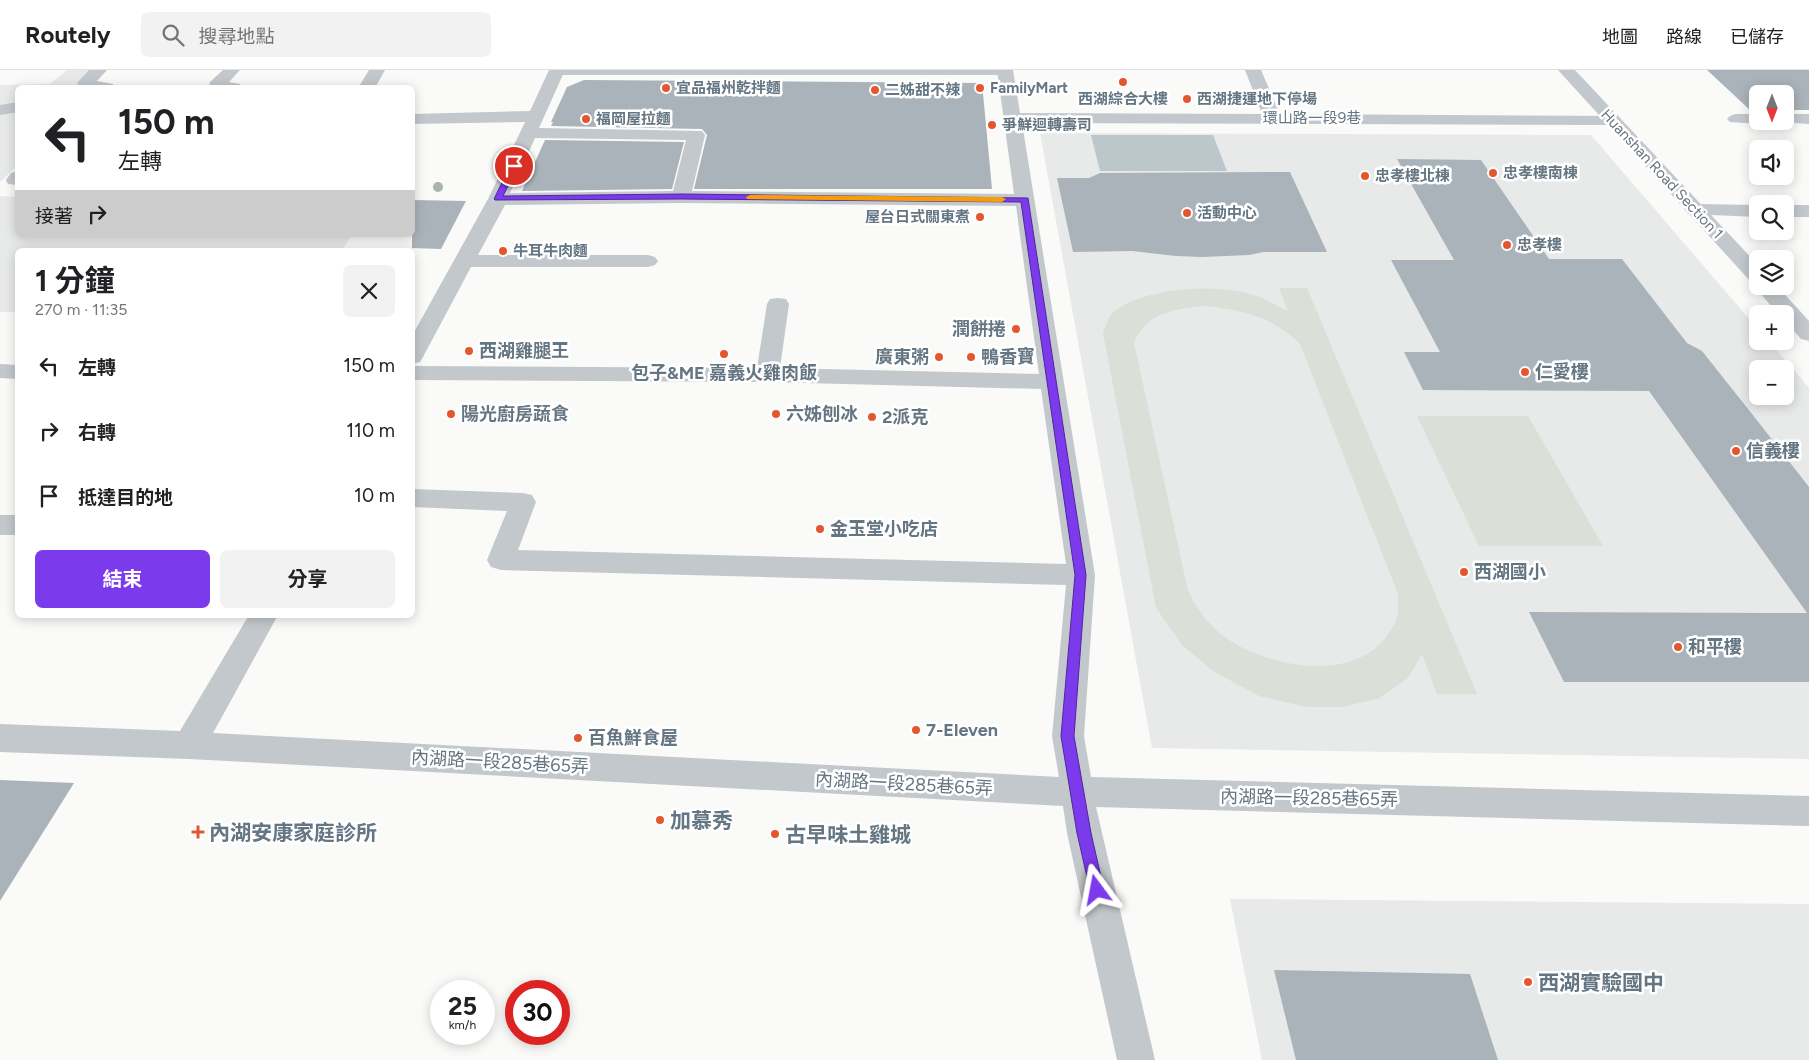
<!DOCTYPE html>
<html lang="zh-TW">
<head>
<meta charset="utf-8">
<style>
  body { margin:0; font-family:Figtree,"Noto Sans TC",sans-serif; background:#f2f2f2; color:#202124; height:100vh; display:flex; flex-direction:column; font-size:19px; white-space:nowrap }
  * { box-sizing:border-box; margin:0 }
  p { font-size:16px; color:#757577 }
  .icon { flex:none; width:28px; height:28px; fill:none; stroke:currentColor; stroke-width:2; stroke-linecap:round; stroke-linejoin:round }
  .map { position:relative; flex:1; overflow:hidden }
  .details { position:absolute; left:15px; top:178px; width:400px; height:370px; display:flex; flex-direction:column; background:#fff; border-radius:8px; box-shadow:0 2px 12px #0003 }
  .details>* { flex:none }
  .top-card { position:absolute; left:15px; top:15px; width:400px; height:152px; border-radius:8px; box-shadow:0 2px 12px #0003; background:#fff; color:#202124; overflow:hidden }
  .needle { width:32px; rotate:180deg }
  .buttons { position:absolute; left:1749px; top:15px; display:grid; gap:10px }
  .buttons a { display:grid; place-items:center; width:45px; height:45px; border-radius:8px; background:#fff; box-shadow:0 2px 12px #0003; font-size:25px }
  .speed { position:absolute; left:430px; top:910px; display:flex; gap:10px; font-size:25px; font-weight:700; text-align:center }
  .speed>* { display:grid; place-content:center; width:65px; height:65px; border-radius:50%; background:#fff; box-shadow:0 2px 12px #0003; line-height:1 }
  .speed small { font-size:12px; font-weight:400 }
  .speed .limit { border:8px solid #d22; background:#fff; color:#111 }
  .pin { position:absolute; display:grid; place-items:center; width:42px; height:42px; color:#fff; margin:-21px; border:2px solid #fff; border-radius:50%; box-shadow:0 1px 5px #0007 }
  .me { position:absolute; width:55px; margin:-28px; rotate:347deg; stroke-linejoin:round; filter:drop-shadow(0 0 4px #0008) }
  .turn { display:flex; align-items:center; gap:18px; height:105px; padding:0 20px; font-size:22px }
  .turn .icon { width:65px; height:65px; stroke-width:2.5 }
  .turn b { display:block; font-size:35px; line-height:42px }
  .then { display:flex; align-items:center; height:48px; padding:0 20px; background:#0003; gap:10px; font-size:19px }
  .round { display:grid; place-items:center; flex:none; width:52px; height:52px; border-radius:8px; background:#f2f2f2 }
  .head { display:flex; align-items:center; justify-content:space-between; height:85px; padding:0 20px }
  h1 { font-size:30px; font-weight:700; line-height:38px }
  .button { display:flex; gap:10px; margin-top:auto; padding:10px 20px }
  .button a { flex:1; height:58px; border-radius:8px; background:#7c3aed; color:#fff; font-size:20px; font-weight:700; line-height:58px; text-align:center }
  .button a+a { background:#f2f2f2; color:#202124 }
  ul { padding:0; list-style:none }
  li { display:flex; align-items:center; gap:15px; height:65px; padding:0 20px }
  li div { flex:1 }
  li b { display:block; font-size:19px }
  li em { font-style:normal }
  header { display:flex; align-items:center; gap:30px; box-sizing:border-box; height:70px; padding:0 25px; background:#fff; border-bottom:1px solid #e0e0e0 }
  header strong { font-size:24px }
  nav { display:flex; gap:28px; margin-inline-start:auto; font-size:18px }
  .search { width:350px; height:45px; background:#f2f2f2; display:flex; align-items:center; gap:12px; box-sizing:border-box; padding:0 18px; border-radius:8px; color:#757577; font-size:19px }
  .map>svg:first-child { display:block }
  .built { fill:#e8e9e9; fill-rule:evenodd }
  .green { fill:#dadfd7; fill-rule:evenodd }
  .water { fill:#bbc7cb }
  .building { fill:#aab3b9 }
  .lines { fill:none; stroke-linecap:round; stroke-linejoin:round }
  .service { fill:#c3c8cc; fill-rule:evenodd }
  .minor { fill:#c3c8cc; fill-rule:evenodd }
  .tertiary { fill:#c3c8cc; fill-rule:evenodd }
  .tree { fill:#aab4a7 }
  .route { fill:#7c3aed; stroke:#51269a }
  .slow { fill:#f59e0b }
  .poi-dot { fill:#e4572e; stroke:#fff; stroke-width:2 }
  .labels { text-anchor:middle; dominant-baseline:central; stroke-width:5; stroke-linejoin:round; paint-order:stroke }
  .far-poi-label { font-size:15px; font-weight:bold; fill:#657683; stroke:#fff; text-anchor:start }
  .far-street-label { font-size:15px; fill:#657683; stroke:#fff }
  .poi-label { font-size:18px; font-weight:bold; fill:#657683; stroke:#fff; text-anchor:start }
  .street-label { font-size:18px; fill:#657683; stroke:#fff }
  .near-poi-label { font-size:21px; font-weight:bold; fill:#657683; stroke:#fff; text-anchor:start }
</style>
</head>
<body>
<header>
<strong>Routely</strong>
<div class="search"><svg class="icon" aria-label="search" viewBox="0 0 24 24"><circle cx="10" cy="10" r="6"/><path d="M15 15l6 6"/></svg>搜尋地點</div>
<nav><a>地圖</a><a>路線</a><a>已儲存</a></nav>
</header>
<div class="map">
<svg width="1809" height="990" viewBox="0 0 1809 990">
  <rect width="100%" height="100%" fill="#fafaf8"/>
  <g class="built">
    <path d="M67,0H105L85,17L18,18L17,96L0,112V15L50,14Z"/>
    <path d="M1040,63L1591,65L1757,258L1758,271H1769L1809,318V689L1152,678ZM1758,299H1785V326H1758Z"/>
    <path d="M0,126L17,127L18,165H352L342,180H18L17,242H0Z"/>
    <path d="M1230,829L1809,834V990H1262Z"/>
  </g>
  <g class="green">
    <path d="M1279,218H1307L1477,624H1437L1422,584L1408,608L1380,628L1342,637H1307L1259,626L1213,601L1183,576L1156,538L1103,263C1105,257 1108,250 1111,245C1117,237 1132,231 1141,228C1178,216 1231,214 1267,230C1274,234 1281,238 1288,241ZM1204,236C1240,239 1274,247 1300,274L1398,524C1398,532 1399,540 1397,547C1396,553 1391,559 1388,564C1356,613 1271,598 1229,570C1210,558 1198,540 1188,521L1134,273C1147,242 1174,239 1204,236Z"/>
    <path d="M1417,346H1528L1603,476H1479Z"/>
  </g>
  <path class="water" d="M1213,65L1227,101H1100L1091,65Z"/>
  <g class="building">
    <path d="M1707,0H1809V40H1785V24H1758V40H1750Z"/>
    <path d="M584,10L982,13L992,119H694L707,65L702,59L551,56L553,52H551L567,17Z"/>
    <path d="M545,70L684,72L672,119L522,121Z"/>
    <path d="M1397,89L1481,90L1549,189H1622L1687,273L1702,281L1752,344L1809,417V612H1564L1529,542L1807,543L1649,321L1423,320L1404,282H1440L1391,190H1454Z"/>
    <path d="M1290,102L1327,182H1264L1249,185L1202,187L1176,186L1132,181L1073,182L1057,108H1089L1100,103Z"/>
    <path d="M412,130L466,131L441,179L412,178Z"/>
    <path d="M0,710L74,713L0,831Z"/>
    <path d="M1274,900L1470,904L1498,990H1296Z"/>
  </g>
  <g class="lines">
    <g class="service">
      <path d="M551,0H1011L1012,1L1010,4L1005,5H557L552,4Z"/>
      <path d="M1735,44H1758V51H1764L1758,54L1730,52L1727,49L1730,46Z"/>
      <path d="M1785,44H1809V54L1780,52L1785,51Z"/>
    </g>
    <g class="minor">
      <path d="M89,0H107L97,11L113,14L115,18L79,17L77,13Z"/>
      <path d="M223,0H240L229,12L240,14L242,18H209L210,12Z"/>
      <path d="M369,0H385L375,18H358Z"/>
      <path d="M549,0H565L539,58L702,61L705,65L692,121L1014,124L997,0H1013L1020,43L1262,44L1245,0H1261L1280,44L1618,46L1621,50L1618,54L1612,55L1022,53L1095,505L1084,666L1091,707L1809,726V756L1096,737L1155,990H1117L1067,763L1063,736L189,689L0,682V654L180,661L249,545H278L213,663L1059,707L1052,666L1066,515L501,500L491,497L487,490L507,441L412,437V419L523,423L532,425L536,432L518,480L1066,494L1041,319L767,312L412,310V296L757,298L767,234L770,229L778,228L786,229L789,234L780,298L1039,304L1016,136L681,133L505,135L478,185H648L655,187L658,191L655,195L648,197H471L423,287L420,292L412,294V266L488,129L525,52L412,54V44L530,41ZM535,68L686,70L673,121L510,123Z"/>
      <path d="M18,32V42L0,45V35Z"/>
      <path d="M18,101V115L8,114L6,110L11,103Z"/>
      <path d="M1695,134L1758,135V147L1688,144L1685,140L1688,136Z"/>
      <rect x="1785" y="135" width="24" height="12"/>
      <path d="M0,294L18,295V309L0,308Z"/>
      <rect x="0" y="445" width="18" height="20"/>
    </g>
    <path class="tertiary" d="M1558,0H1575L1758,195V216H1777L1809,251V271L1801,269L1785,251V244H1778L1754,216L1756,214L1751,212Z"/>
  </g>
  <circle class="tree" cx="438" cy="117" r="5"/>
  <path class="route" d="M514,93L518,96L503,126L681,124L1028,128L1086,505L1074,666L1091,763L1104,820L1102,825L1097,827L1092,825L1090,820L1077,763L1061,666L1075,505L1021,132L681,129L495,130L494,129L510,96Z"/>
  <path class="slow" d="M750,125L1002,127L1006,129L1002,132L747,129L746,127Z"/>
  <g class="poi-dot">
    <circle cx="1123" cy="12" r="5"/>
    <circle cx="666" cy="18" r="5"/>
    <circle cx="980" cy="18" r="5"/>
    <circle cx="875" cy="20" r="5"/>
    <circle cx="1187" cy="29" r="5"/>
    <circle cx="586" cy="49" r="5"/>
    <circle cx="992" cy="55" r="5"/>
    <circle cx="1493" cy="103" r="5"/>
    <circle cx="1365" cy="106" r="5"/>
    <circle cx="1187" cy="143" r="5"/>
    <circle cx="980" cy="147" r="5"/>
    <circle cx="1507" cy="175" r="5"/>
    <circle cx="503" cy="181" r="5"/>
    <circle cx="1016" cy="259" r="5"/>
    <circle cx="469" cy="281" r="5"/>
    <circle cx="724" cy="284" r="5"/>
    <circle cx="939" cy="287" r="5"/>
    <circle cx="971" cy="287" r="5"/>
    <circle cx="1525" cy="302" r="5"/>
    <circle cx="451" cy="344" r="5"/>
    <circle cx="776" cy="344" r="5"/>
    <circle cx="872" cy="347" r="5"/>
    <circle cx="1736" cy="381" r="5"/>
    <circle cx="820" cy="459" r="5"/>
    <circle cx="1464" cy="502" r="5"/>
    <circle cx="1678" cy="577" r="5"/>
    <circle cx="916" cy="660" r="5"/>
    <circle cx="578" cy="668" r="5"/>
    <circle cx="660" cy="750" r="5"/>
    <path d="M195.5 754.5h5v5h5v5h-5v5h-5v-5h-5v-5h5z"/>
    <circle cx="775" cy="764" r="5"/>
    <circle cx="1528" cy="912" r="5"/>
  </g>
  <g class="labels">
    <g class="far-poi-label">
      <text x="676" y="18">宜品福州乾拌麵</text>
      <text x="990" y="18">FamilyMart</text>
      <text x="885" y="20">二姊甜不辣</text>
      <text x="1123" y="29" text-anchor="middle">西湖綜合大樓</text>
      <text x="1197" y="29">西湖捷運地下停場</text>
      <text x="596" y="49">福岡屋拉麵</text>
      <text x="1002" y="55">爭鮮迴轉壽司</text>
      <text x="1503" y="103">忠孝樓南棟</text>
      <text x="1375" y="106">忠孝樓北棟</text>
      <text x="1197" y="143">活動中心</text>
      <text x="970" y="147" text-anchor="end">屋台日式關東煮</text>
      <text x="1517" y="175">忠孝樓</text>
      <text x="513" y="181">牛耳牛肉麵</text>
    </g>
    <g class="far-street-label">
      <text x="1312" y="48">環山路一段9巷</text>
      <text transform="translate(1662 104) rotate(47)">Huanshan Road Section 1</text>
    </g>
    <g class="poi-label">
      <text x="1006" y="259" text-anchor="end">潤餅捲</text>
      <text x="479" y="281">西湖雞腿王</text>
      <text x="929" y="287" text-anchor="end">廣東粥</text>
      <text x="981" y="287">鴨香寶</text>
      <text x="1535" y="302">仁愛樓</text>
      <text x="724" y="303" text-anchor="middle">包子&amp;ME 嘉義火雞肉飯</text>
      <text x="461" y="344">陽光廚房蔬食</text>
      <text x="786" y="344">六姊刨冰</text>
      <text x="882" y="347">2派克</text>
      <text x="1746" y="381">信義樓</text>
      <text x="830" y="459">金玉堂小吃店</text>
      <text x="1474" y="502">西湖國小</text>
      <text x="1688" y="577">和平樓</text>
      <text x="926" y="660">7-Eleven</text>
      <text x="588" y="668">百魚鮮食屋</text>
    </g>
    <g class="street-label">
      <text transform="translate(500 692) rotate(3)">內湖路一段285巷65弄</text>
      <text transform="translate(904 714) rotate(3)">內湖路一段285巷65弄</text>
      <text transform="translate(1309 728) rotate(1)">內湖路一段285巷65弄</text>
    </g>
    <g class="near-poi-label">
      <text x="670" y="750">加慕秀</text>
      <text x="209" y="762">內湖安康家庭診所</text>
      <text x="785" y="764">古早味土雞城</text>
      <text x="1538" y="912">西湖實驗國中</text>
    </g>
  </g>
</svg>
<div class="buttons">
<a><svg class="needle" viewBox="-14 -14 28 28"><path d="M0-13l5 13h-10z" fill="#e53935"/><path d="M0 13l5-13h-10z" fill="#757577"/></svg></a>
<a><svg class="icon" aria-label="sound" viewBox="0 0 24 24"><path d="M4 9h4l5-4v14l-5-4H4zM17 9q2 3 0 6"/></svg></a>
<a><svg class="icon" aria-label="search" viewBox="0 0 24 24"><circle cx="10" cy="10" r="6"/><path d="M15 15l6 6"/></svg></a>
<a><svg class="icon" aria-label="layers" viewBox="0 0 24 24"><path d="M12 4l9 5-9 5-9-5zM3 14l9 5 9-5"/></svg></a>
<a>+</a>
<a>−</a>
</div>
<div class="speed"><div>25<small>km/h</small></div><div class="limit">30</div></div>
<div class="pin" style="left:514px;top:96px;background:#d93025"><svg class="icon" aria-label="arrive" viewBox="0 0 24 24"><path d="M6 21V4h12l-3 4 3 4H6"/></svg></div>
<svg class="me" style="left:1097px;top:820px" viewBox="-20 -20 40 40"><path d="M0-17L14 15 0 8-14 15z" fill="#7c3aed" stroke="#fff" stroke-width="4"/></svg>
<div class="top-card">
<div class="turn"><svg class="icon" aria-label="left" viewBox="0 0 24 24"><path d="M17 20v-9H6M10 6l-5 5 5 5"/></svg><div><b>150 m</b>左轉</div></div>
<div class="then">接著<svg class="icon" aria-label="right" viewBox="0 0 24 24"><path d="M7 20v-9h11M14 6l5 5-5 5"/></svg></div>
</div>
<section class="details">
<div class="head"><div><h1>1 分鐘</h1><p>270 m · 11:35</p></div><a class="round"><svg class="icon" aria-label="close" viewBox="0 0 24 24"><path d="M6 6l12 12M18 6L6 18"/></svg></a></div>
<ul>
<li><svg class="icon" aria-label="left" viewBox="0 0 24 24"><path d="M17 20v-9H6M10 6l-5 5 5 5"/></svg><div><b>左轉</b></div><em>150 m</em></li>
<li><svg class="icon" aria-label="right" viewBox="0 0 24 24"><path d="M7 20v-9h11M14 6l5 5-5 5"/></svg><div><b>右轉</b></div><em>110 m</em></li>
<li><svg class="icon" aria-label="arrive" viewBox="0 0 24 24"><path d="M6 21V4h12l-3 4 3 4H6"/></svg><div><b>抵達目的地</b></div><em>10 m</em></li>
</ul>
<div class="button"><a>結束</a><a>分享</a></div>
</section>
</div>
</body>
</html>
